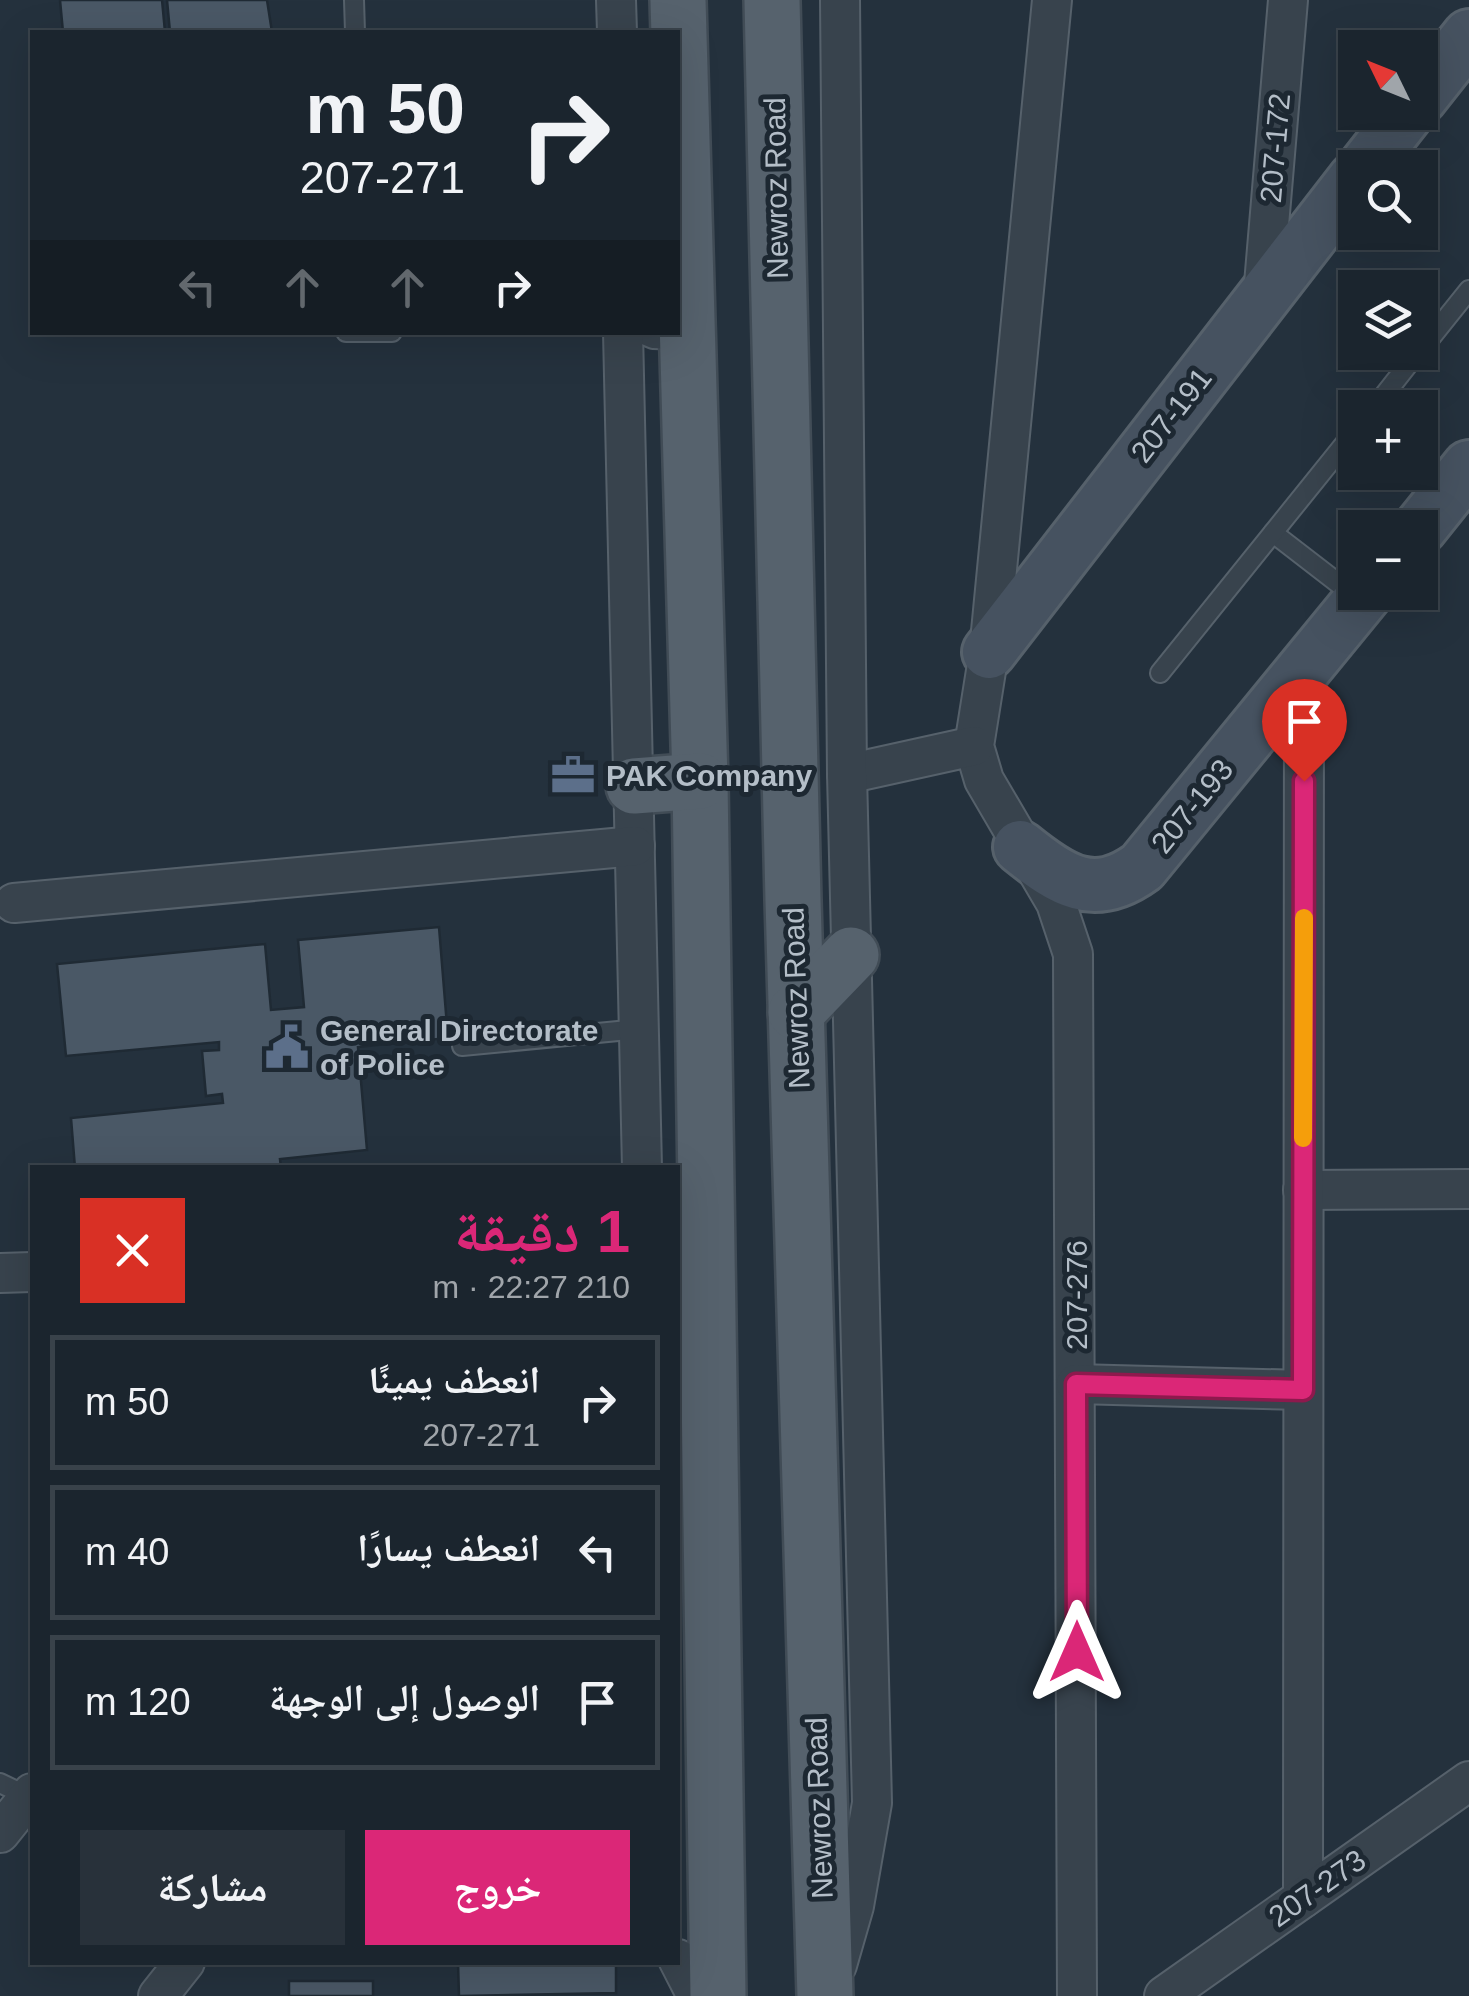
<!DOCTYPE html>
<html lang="ar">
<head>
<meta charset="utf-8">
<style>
  body { margin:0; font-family:Helvetica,"Noto Naskh Arabic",sans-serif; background:#28313a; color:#f1f3f6; direction:rtl; height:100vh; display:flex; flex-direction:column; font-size:38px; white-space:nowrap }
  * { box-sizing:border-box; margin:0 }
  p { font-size:32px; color:#a0a5aa }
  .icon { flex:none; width:55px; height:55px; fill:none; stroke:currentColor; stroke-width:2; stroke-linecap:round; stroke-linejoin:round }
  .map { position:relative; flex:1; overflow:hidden; direction:ltr }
  .side { position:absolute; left:30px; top:1165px; width:650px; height:800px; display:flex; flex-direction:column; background:#1b252e; border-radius:0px; box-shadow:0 10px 40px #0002,0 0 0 2px #39424a; direction:rtl }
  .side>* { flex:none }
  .guide { position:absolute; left:30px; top:30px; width:650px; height:305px; border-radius:0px; box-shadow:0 10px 40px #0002,0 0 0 2px #39424a; direction:rtl; background:#1b252e; color:#f1f3f6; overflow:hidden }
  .needle { width:65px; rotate:313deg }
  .tools { position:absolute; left:1338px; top:30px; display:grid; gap:20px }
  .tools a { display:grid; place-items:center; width:100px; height:100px; border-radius:0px; background:#1b252e; box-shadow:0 10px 40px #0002,0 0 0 2px #39424a; font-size:50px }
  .pin { position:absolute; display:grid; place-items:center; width:85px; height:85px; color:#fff; margin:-102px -42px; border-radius:50% 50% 50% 0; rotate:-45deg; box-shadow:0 0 10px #0007 }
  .pin .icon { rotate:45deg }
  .me { position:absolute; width:110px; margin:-55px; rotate:0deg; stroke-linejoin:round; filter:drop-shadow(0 0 8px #0008) }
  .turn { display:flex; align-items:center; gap:35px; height:210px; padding:0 50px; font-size:45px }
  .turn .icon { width:130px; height:130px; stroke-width:2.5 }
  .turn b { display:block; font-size:70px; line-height:85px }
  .lanes { display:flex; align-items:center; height:95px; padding:0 50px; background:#0003; justify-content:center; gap:50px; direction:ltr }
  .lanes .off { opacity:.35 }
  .round { display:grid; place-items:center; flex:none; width:105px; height:105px; border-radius:0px; background:#28313a }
  .overview { display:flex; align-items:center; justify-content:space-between; height:170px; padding:0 50px }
  h1 { font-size:60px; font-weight:800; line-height:75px; color:#db2777 }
  .primary-button { display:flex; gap:20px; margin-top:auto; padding:20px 50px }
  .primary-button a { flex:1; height:115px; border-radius:0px; background:#db2777; color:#fff; font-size:40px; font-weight:800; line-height:115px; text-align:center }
  .primary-button a+a { background:#28313a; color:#f1f3f6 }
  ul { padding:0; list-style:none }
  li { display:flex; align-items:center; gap:30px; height:135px; margin:0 20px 15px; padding:0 30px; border:5px solid #39424a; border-radius:0px }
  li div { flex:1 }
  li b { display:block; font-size:38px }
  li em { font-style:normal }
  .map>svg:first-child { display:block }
  .building { fill:#4a5866; stroke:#1f2a34; stroke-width:2.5 }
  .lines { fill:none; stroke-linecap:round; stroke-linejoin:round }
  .lane-casing { stroke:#56616b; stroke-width:22 }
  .street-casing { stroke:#56616b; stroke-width:42 }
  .secondary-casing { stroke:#56616b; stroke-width:58 }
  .primary-casing { stroke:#414c56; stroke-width:60 }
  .lane { stroke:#38434d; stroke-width:18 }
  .street { stroke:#38434d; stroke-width:38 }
  .secondary { stroke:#465260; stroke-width:52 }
  .primary { stroke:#56626d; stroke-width:55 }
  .route-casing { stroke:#8e194d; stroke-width:25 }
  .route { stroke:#db2777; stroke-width:18 }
  .slow { stroke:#f59e0b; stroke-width:18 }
  .labels { text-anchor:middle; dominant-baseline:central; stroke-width:10; stroke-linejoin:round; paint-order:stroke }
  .street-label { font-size:30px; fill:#b4bec8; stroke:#1d2832 }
  .poi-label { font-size:30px; font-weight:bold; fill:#b4bec8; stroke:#1d2832; text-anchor:start }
</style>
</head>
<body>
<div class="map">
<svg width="1469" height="1996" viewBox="0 0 1469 1996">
  <rect width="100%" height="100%" fill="#24313d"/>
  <g class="building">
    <path d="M60,0H162L165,32H63Z"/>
    <path d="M167,0H267L272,32H170Z"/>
    <path d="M439,927L448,1038L358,1047L367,1150L280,1159L281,1168H75L71,1118L223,1103L222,1094L206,1096L202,1051L219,1050V1042L66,1056L57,964L265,944L271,1010L304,1007L298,940Z"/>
    <path d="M458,1962H616V1993L459,1996Z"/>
    <rect x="289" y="1981" width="84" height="15"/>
  </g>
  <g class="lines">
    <g class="lane-casing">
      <g id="lane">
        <path d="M354,0L355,32"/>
        <path d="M346,332H392"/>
        <path d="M636,332L653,339L684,340"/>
        <path d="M1420,351L1469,290"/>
        <path d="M1374,408L1418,352"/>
        <path d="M1273,533L1356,597"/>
        <path d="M1160,673L1355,431"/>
        <path d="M462,1046L639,1029"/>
        <path d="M0,1783L29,1797"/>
      </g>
    </g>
    <g class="street-casing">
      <g id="street">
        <path d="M616,0L617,32"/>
        <path d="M1052,0L989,652L974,746L984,780L1056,903L1073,954L1077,1996"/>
        <path d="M1263,296L1288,0"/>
        <path d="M623,332L642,1168"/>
        <path d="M847,774L974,746"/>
        <path d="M14,903L635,846"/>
        <path d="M1303,1190L1469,1189"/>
        <path d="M0,1273L32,1272"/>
        <path d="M1076,1384L1303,1390"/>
        <path d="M0,1833L32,1793"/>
        <path d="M1303,1898L1304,670"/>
        <path d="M678,1959L697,1996"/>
        <path d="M837,1965L854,1906L872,1803L847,774L840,0"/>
        <path d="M158,1996L185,1962"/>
        <path d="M1164,1996L1469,1781"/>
      </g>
    </g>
    <g class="secondary-casing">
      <g id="secondary">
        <path d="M1420,98L1469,36"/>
        <path d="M1364,168L1408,112"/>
        <path d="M1420,528L1469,467"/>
        <path d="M989,652L1355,179"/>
        <path d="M1020,847C1062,881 1094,902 1142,867L1367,592"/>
      </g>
    </g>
    <g class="primary-casing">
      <g id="primary">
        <path d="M678,0L700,781L718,1996"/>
        <path d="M772,0L793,900L825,1996"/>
        <path d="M634,786L700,781"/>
        <path d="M796,1012L851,955"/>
      </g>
    </g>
    <use href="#lane" class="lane"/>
    <use href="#street" class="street"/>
    <use href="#secondary" class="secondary"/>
    <use href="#primary" class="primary"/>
  </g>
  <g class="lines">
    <g class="route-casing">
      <path id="route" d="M1077,1652L1076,1384L1303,1390L1304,781"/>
    </g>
    <use href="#route" class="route"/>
    <path class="slow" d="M1303,1138L1304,918"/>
  </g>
  <defs>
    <g id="office-bare" transform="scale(3.45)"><path d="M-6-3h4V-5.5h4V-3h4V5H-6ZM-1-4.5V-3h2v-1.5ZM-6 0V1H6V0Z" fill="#5c6f8a" stroke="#1d2832" stroke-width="2.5" paint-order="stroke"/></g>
    <g id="civic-bare" transform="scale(3.45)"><path d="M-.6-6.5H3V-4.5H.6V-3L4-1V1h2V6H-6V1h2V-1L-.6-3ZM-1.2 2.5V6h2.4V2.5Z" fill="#5c6f8a" stroke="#1d2832" stroke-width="2.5" paint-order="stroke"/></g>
  </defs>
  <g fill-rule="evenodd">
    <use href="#office-bare" x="573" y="775"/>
    <use href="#civic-bare" x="287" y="1047"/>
  </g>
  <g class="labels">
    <g class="street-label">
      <text transform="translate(1275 148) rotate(-85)">207-172</text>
      <text transform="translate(776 188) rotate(-91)">Newroz Road</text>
      <text transform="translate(1171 415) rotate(-52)">207-191</text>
      <text transform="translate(1192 806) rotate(-51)">207-193</text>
      <text transform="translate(796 998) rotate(-92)">Newroz Road</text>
      <text transform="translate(1076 1295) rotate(-90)">207-276</text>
      <text transform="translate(819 1808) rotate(-92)">Newroz Road</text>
      <text transform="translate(1317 1888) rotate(-35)">207-273</text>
    </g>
    <g class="poi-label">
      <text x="606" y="775">PAK Company</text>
      <text x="320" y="1030">General Directorate<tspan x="320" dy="34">of Police</tspan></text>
    </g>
  </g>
</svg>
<div class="tools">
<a><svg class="needle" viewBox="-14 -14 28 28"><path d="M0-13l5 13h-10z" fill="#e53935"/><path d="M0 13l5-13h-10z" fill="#a0a5aa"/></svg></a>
<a><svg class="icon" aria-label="search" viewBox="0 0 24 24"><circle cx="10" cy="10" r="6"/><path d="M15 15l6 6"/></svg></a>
<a><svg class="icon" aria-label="layers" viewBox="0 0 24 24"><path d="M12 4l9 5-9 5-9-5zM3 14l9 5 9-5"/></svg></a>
<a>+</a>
<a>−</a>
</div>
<div class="pin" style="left:1304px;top:781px;background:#d93025"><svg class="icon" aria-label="arrive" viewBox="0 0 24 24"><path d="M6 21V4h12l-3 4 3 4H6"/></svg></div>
<svg class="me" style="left:1077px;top:1652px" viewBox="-20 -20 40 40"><path d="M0-17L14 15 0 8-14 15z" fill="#db2777" stroke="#fff" stroke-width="4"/></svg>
<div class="guide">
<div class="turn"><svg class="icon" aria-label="right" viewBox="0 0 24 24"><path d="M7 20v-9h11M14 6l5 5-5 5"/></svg><div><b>50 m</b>207-271</div></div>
<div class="lanes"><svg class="icon off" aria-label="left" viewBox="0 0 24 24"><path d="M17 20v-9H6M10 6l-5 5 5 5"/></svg><svg class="icon off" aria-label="ahead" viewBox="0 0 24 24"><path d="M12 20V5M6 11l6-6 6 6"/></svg><svg class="icon off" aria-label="ahead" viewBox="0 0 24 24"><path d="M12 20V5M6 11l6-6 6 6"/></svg><svg class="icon" aria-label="right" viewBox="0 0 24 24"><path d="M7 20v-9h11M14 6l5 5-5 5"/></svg></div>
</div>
<section class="side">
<div class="overview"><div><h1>1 دقيقة</h1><p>210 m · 22:27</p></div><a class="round" style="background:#d93025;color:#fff"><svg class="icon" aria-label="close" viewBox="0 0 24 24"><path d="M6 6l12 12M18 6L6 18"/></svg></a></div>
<ul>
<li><svg class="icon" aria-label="right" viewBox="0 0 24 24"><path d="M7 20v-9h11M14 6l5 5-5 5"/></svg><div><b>انعطف يمينًا</b><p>207-271</p></div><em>50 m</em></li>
<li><svg class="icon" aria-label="left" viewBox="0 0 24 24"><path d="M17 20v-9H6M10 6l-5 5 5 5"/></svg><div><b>انعطف يسارًا</b></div><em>40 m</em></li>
<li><svg class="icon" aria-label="arrive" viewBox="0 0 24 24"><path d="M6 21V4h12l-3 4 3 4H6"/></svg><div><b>الوصول إلى الوجهة</b></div><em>120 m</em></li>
</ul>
<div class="primary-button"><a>خروج</a><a>مشاركة</a></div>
</section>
</div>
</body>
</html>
